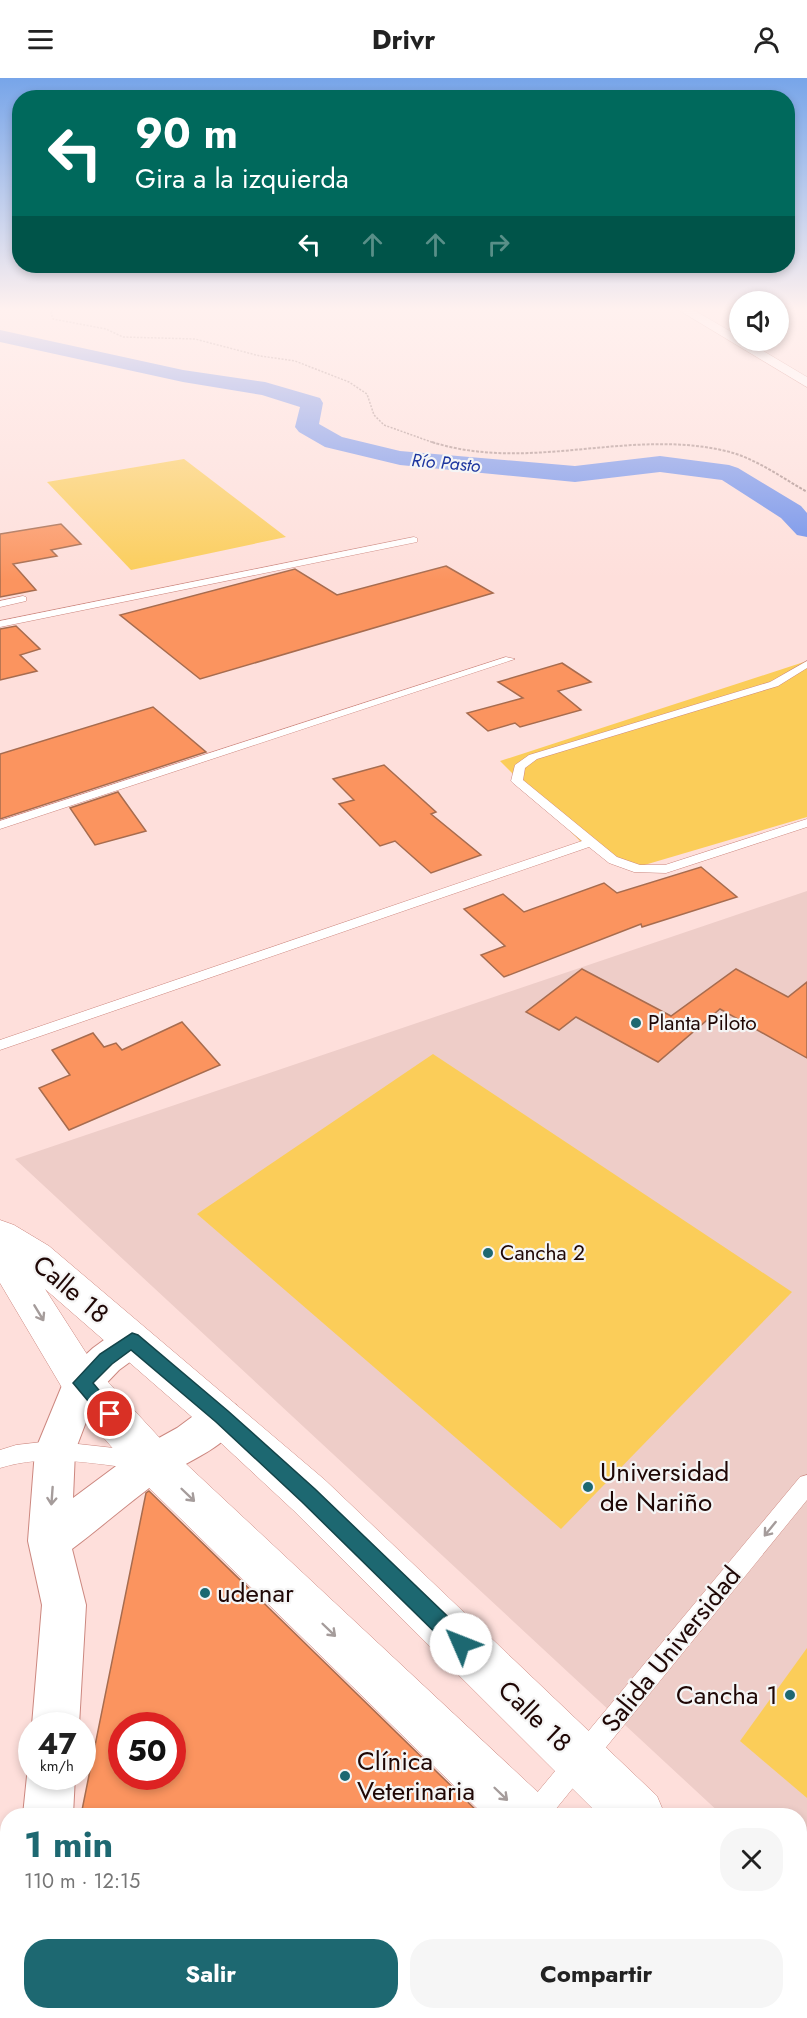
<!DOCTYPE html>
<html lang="es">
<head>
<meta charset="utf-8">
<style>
  body { margin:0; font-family:Jost,sans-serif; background:#f6f6f6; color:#222; height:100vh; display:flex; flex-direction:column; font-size:22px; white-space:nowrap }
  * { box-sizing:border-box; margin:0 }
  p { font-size:20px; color:#767676 }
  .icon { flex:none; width:33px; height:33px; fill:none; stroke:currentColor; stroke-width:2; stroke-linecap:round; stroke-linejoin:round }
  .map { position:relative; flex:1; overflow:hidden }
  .sheet { position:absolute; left:0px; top:1730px; width:807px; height:212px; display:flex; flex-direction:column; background:#fff; border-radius:24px 24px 0 0; box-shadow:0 3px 9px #0003 }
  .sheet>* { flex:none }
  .hud { position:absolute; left:12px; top:12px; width:783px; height:183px; border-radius:24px; box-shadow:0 3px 9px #0003; background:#00695c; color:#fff; overflow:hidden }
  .tools { position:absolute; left:729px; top:213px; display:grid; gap:12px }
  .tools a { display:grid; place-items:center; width:60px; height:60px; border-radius:50%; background:#fff; box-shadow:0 3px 9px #0003; font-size:30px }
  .speed { position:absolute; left:18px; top:1634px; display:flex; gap:12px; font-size:30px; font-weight:700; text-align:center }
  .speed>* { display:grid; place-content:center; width:78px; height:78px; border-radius:50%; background:#fff; box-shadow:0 3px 9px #0003; line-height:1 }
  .speed small { font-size:15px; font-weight:400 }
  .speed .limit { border:9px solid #d22; background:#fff; color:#111 }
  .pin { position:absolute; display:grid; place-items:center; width:51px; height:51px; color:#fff; margin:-26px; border:3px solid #fff; border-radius:50%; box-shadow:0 2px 6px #0007 }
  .me { position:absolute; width:66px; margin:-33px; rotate:314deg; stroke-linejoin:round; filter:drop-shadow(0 0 4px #0008) }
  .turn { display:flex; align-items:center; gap:21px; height:126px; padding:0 24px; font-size:27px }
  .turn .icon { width:78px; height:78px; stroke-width:2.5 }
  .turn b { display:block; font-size:42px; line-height:51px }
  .lanes { display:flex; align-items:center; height:57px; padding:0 24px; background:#0003; justify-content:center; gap:30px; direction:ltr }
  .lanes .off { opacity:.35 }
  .round { display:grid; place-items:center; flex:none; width:63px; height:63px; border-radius:24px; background:#f6f6f6 }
  .headline { display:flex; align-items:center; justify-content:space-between; height:102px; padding:0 24px }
  h1 { font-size:36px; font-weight:700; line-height:45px; color:#1d6871 }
  .action { display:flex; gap:12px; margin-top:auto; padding:12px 24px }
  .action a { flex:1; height:69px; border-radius:24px; background:#1d6871; color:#fff; font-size:24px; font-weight:700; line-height:69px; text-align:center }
  .action a+a { background:#f6f6f6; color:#222 }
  header { display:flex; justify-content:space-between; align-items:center; height:78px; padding:0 24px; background:#fff; font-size:27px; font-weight:700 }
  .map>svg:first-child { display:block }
  .built { fill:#eecdc8 }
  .green { fill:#fbcd59 }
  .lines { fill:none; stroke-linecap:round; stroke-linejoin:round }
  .river { fill:#6d8feb; fill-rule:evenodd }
  .building { fill:#fb945f; stroke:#a76c4f; stroke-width:1.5; fill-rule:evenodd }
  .lane-casing { stroke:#cc877f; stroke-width:1 }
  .street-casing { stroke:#cc877f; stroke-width:2 }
  .secondary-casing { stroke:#cc877f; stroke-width:1 }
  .primary-casing { stroke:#cc877f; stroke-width:1 }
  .path-far1 { stroke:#a78b88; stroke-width:1.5; stroke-dasharray:2 1.5; stroke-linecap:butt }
  .path { stroke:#a78b88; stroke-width:2; stroke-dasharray:3 1.5; stroke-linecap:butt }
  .lane { fill:#fff; fill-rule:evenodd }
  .street { fill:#fff; fill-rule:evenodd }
  .secondary { fill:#fff; fill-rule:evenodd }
  .primary { fill:#fff; fill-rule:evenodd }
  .oneway { stroke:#a59c9b }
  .route { fill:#1d6871; stroke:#134449; stroke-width:1.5 }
  .poi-dot { fill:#1d6871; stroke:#f5f5f5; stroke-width:2 }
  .labels { text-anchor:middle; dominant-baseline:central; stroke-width:4.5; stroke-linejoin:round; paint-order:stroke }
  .far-water-label { font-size:18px; font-style:italic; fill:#1d369f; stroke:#f5f5f5 }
  .poi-label { font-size:21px; fill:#1f0705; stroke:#f5f5f5; text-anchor:start }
  .near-street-label { font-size:26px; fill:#1f0705; stroke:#f5f5f5 }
  .near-poi-label { font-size:26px; fill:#1f0705; stroke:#f5f5f5; text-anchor:start }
</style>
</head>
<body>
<header><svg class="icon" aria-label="menu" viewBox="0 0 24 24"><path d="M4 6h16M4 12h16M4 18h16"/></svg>Drivr<svg class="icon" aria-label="person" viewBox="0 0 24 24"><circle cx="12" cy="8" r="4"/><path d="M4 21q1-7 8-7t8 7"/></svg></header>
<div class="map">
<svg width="807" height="1940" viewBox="0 0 807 1940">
  <rect width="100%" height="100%" fill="#fedfdb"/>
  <path class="built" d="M807,813V1816L800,1809V1737H722L15,1081Z"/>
  <g class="green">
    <path d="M184,381L286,459L131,492L47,404Z"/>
    <path d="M807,583V739L641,788L585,768L500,683Z"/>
    <path d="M433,976L792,1214L561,1451L197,1136Z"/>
    <path d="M807,1570V1720L740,1663Z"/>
  </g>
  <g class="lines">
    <path class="river" d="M0,252L183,292L265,304L320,320L323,325L319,346L342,359L400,373L575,388L660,378L729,387L738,390L801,428L807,435V459L797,457L781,440L722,402L660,394L575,404L400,387L325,369L299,354L295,349L300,329L262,317L183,304L0,264Z"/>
  </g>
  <g class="building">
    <path d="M61,446L81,466L51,472L57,478L13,486L36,512L0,519V456Z"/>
    <path d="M446,488L493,515L200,601L120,537L295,491L337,517Z"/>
    <path d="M16,548L40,571L20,577L37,593L0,602V551Z"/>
    <path d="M562,585L591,604L558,613L581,632L520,649L515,645L488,653L467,635L523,620L498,604Z"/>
    <path d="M153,629L206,674L0,741V676Z"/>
    <path d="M384,687L436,734L431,736L481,777L431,795L395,763L380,768L339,726L354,722L333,701Z"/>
    <path d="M118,714L146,753L95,767L70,730Z"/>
    <path d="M701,789L737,819L642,849L641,846L504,899L481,877L505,868L464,831L503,816L524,834L604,805L617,815Z"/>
    <path d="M582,891L671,938L736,891L788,919L807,904V980L720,931L658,984L576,939L559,952L526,934Z"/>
    <path d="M182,944L220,987L69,1052L39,1010L70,997L52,972L93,955L104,969L116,965L122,972Z"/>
    <path d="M149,1413L481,1737H81L146,1415ZM122,1647H172V1698H122Z"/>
  </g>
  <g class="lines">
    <g class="lane-casing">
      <g id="lane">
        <path d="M414,459L417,460V464L0,549V543Z"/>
        <path d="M23,518L26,519V523L0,529V523Z"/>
        <path d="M506,579L515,581L0,751V743Z"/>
        <path d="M807,583V590L778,608L537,681L525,690L523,702L617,779L640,787H665L807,741V749L666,795L634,794L609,785L589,769L0,972V962L582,763L513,705L511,703L515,687L529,677L770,604Z"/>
        <path d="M51,1363L141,1373L148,1376L151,1382L148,1388L141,1391C93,1386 47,1375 0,1390V1372L16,1367Z"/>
        <path d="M807,1397V1422L551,1737H523L526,1728L800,1399Z"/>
      </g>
    </g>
    <g class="street-casing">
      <g id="street">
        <path d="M132,1246L145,1251L151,1262L145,1273L119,1292L97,1315L75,1373L73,1420L139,1371L177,1350L208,1327L222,1322L236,1327L242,1339C228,1369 193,1380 167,1397C134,1420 104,1447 72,1471L86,1527L79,1647H32L42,1527L28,1463L35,1373L68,1293L93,1270L119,1251Z"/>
        <path d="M32,1687V1698H75L73,1737H23L27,1698Z"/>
        <path d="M8,1930V1934H60L59,1940H5Z"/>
      </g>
    </g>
    <g class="secondary-casing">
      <g id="secondary">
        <path d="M0,1142L14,1147L49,1168L325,1402L657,1718L665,1737H599L293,1432L207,1352L45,1211L97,1292L169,1370L542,1718L550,1737H484L137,1398L67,1318L0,1205Z"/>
        <path d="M800,1860L807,1863V1925L800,1922Z"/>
        <path d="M689,1934H752L755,1940H692Z"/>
      </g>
    </g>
    <g class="primary-casing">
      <path id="primary" d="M677,231H692L740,259V262H745L807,299V309Z"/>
    </g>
    <path class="path-far1" d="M54,231L51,235L53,241L106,251L123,259L195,261L260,278L295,283L349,304L367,316L374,337L384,347L437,366"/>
    <path class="path" d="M432,364C529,395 628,350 726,373C755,380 781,399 807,414"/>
    <use href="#lane" class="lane"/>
    <use href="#street" class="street"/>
    <use href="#secondary" class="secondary"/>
    <use href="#primary" class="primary"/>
  </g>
  <defs><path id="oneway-shaft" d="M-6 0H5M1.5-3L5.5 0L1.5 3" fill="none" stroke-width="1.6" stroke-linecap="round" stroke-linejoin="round" transform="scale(1.5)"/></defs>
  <g class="oneway">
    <use href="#oneway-shaft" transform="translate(39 1235) rotate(59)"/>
    <use href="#oneway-shaft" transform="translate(188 1417) rotate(44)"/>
    <use href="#oneway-shaft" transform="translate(52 1418) rotate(94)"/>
    <use href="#oneway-shaft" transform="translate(770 1451) rotate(129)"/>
    <use href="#oneway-shaft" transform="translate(329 1552) rotate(44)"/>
    <use href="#oneway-shaft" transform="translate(501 1716) rotate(44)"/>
  </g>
  <linearGradient id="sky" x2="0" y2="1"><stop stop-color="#77a5e9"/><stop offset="0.46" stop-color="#fff1ef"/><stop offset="1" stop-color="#fff1ef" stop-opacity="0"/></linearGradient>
  <rect width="807" height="502" fill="url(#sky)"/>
  <path class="route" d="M132,1255L138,1257L228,1333L315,1411L469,1559L472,1566L469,1573L461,1576L454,1573L302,1424L216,1344L131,1272L112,1286L93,1305L119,1336L116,1342L110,1344L104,1342L73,1305L100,1276Z"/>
  <g class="poi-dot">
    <circle cx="636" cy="945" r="6"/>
    <circle cx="488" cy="1175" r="6"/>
    <circle cx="588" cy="1409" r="6"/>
    <circle cx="205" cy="1515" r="6"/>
    <circle cx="790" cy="1617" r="6"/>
    <circle cx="345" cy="1698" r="6"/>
  </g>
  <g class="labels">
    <g class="far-water-label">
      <text transform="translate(446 385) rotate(5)">Río Pasto</text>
    </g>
    <g class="poi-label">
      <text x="648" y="945">Planta Piloto</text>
      <text x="500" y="1175">Cancha 2</text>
    </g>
    <g class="near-street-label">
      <text transform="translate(71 1211) rotate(40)">Calle 18</text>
      <text transform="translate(671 1571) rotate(-51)">Salida Universidad</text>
      <text transform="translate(535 1638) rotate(44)">Calle 18</text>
    </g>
    <g class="near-poi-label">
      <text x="600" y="1394">Universidad<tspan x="600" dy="30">de Nariño</tspan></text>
      <text x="217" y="1515">udenar</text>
      <text x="778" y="1617" text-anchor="end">Cancha 1</text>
      <text x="357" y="1683">Clínica<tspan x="357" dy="30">Veterinaria</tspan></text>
    </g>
  </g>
</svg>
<div class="tools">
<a><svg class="icon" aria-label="sound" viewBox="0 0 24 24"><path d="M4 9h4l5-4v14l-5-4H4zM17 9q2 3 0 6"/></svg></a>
</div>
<div class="speed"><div>47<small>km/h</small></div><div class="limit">50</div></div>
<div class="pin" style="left:110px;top:1336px;background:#d93025"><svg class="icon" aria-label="arrive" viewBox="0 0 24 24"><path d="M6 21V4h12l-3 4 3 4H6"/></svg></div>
<svg class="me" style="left:461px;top:1566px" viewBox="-20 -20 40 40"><circle r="19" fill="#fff"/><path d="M0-13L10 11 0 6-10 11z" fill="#1d6871"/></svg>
<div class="hud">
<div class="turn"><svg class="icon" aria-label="left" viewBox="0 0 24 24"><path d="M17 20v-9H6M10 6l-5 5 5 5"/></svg><div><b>90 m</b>Gira a la izquierda</div></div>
<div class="lanes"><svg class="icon" aria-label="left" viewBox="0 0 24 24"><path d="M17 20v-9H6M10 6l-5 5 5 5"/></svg><svg class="icon off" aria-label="ahead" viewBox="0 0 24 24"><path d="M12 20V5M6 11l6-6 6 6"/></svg><svg class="icon off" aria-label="ahead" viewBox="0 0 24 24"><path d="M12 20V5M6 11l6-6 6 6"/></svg><svg class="icon off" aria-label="right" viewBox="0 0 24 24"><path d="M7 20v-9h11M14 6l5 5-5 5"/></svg></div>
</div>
<section class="sheet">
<div class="headline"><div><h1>1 min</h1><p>110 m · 12:15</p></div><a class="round"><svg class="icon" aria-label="close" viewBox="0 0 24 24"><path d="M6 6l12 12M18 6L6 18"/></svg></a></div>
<div class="action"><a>Salir</a><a>Compartir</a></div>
</section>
</div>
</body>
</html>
